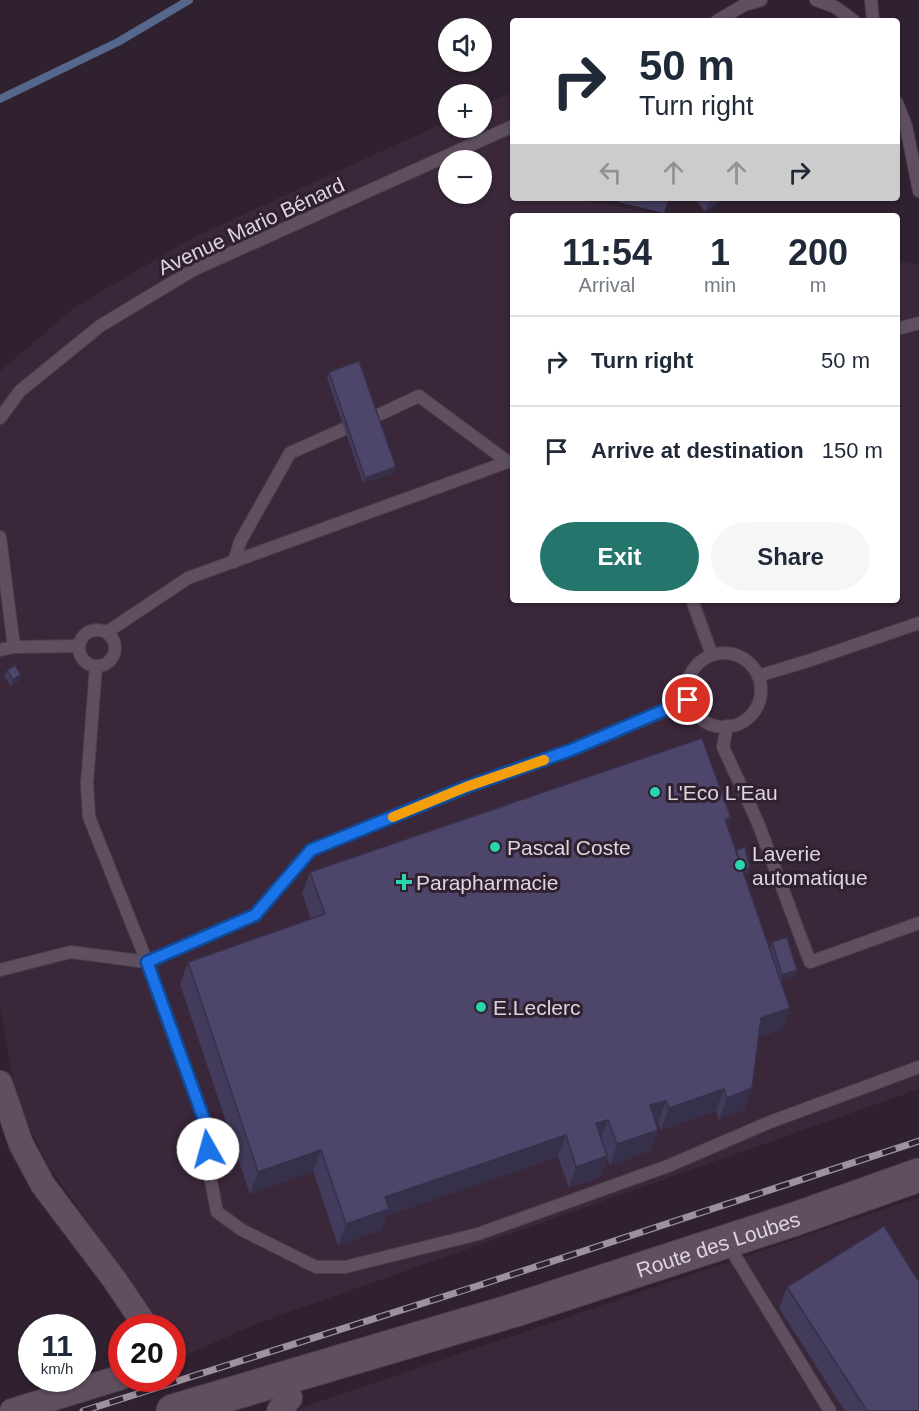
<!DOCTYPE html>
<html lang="en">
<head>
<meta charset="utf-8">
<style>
  body { margin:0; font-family:Arial,sans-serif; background:#f6f6f7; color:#1f2937; height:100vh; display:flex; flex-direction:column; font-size:22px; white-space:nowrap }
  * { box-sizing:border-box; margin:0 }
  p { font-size:20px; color:#747a83 }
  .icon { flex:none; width:33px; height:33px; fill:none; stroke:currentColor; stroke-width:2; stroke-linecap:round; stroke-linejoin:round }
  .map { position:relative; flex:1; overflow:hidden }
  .sheet { position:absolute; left:510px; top:213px; width:390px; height:390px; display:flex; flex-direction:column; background:#fff; border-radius:6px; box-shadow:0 2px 4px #0004 }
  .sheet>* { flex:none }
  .banner { position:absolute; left:510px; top:18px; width:390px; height:183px; border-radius:6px; box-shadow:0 2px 4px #0004; background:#fff; color:#1f2937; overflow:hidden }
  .controls { position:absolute; left:438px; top:18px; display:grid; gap:12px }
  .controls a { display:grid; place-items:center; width:54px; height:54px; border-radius:50%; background:#fff; box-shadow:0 2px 4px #0004; font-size:30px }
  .speed { position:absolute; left:18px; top:1314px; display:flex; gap:12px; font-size:30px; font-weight:700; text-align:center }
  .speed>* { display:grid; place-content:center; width:78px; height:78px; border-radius:50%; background:#fff; box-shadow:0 2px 4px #0004; line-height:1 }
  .speed small { font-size:15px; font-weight:400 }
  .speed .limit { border:9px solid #d22; background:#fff; color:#111 }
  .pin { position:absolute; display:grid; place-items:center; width:51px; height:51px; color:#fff; margin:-26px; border:3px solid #fff; border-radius:50%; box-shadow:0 2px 6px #0007 }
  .me { position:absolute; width:66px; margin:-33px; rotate:353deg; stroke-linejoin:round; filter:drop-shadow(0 0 4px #0008) }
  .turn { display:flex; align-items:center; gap:21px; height:126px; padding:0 30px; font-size:27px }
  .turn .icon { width:78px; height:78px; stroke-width:2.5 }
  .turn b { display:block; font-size:42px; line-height:51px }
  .lanes { display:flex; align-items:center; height:57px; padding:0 30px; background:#0003; justify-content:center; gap:30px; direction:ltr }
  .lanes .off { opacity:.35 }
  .eta { display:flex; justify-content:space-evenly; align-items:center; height:102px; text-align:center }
  .eta b { font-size:36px; font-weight:800; line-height:42px }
  .primary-button { display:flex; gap:12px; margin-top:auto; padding:12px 30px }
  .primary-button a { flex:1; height:69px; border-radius:36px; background:#24766c; color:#fff; font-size:24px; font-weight:800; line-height:69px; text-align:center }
  .primary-button a+a { background:#f6f6f7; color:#1f2937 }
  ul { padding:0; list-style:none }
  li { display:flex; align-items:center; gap:18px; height:90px; padding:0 30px; border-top:2px solid #e0e1e3 }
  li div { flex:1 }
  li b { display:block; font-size:22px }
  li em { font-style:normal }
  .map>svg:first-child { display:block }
  .built { fill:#3a273a; fill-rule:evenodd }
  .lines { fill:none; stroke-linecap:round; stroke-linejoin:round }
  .stream { stroke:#55678a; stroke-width:8 }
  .service-casing { stroke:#4b3f4b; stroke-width:14 }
  .minor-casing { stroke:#4b3f4b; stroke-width:26 }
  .secondary-casing { stroke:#4b3f4b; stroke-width:35 }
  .service { stroke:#5f4f5f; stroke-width:12 }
  .minor { stroke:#5f4f5f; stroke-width:24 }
  .secondary { stroke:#5f4f5f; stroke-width:33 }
  .rail-casing { stroke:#9d919d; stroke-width:7 }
  .rail { stroke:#2f212f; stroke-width:4.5; stroke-dasharray:14; stroke-linecap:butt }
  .wall { fill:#433b5b }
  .shaded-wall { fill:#37304a }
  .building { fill:#4e456a; stroke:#37304a; stroke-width:1.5 }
  .route-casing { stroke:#114b97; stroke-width:15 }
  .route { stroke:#1a73e8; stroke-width:10 }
  .slow { stroke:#f59e0b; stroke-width:10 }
  .poi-dot { fill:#2bd5ac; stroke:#2f212f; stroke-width:2 }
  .labels { text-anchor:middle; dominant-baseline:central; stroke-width:6; stroke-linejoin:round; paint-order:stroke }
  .street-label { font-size:21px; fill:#ded4de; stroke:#2f212f }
  .poi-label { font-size:21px; fill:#ded4de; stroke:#2f212f; text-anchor:start }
</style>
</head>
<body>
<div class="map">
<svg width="919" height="1411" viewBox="0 0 919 1411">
  <rect width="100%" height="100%" fill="#2f212f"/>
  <g class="built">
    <path d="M513,92V198H572L665,216H513V600H897V261L919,265V1089L256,1324L182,1357L173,1343L172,1328L162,1327L47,1164L17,1101L0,1009V371L75,307L194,237L448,121V128H482V106ZM448,160H482V194H448Z"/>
    <path d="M919,1198V1411H292L875,1212Z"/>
  </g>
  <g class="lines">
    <path class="stream" d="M0,99L118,42L189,0"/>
    <g class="service-casing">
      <g id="service">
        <path d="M816,0L835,7L854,21"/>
        <path d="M871,0L873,21"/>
        <path d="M717,21L744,5L761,0"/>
        <path d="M897,103L906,126L919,191"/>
        <path d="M897,329L919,323"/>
        <path d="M374,417L419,396L508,462"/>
        <path d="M0,418L20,391L100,326L193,270L513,126"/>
        <path d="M0,537L14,647"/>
        <path d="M234,562L240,542L290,453L344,429"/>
        <path d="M692,600L712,655"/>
        <circle cx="97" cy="648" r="18"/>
        <path d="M107,632L188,578L513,460"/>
        <path d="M0,650L14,647L79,646"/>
        <circle cx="724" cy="690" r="37"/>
        <path d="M96,666L87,783L89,817L147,962L207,1128L209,1171L217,1212L242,1230L316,1267H345L478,1234L668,1166L770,1122L919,1067"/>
        <path d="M758,676L811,660L919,623"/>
        <path d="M727,726L723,747L758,823L810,962L919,923"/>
        <path d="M0,970L71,952L147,962L255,915L311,850L466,787L534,764L608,735L689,700"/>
        <path d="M727,1243L830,1411"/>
      </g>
    </g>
    <g class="minor-casing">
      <g id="minor">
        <path d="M0,1083L21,1144L43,1185L114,1279L147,1328"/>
        <path d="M12,1411L122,1377"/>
        <path d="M279,1411L290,1398"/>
      </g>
    </g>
    <g class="secondary-casing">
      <g id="secondary">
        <path id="s1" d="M173,1411L515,1310L795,1219L919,1175"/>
      </g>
    </g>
    <use href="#service" class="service"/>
    <use href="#minor" class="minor"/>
    <use href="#secondary" class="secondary"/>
    <g class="rail-casing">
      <path id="rail" d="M83,1411L474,1287L919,1141"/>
    </g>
    <use href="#rail" class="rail"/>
  </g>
  <g class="wall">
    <path d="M619,198H669L664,213L618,202Z"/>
    <path d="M695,198H725L705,212Z"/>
    <path d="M329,372L396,467L394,473L363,483L327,378Z"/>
    <path d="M7,670L19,681L11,686L4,676Z"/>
    <path d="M731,818L728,827L736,850L748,874L744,875L770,948L772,942L797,970L795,976L780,981L790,1008L782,1029L759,1038L752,1088L744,1110L719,1120L716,1111L661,1130L658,1123H656L658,1130L650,1151L610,1166L607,1158L600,1177L569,1188L558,1157L386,1216L381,1230L338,1246L313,1171L250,1194L180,984L188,962L311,919L302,893L310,872Z"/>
    <path d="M787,1287L919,1411H845L779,1308Z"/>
  </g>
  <g class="shaded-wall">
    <path d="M710,198H725L705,212Z"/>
    <path d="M396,467L394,473L363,483L365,478Z"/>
    <path d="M21,675L19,681L11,686L13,680Z"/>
    <path d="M731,818L723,839L725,819Z"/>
    <path d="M750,868L748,874L738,877L740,871Z"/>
    <path d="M797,970L795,976L780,981L782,975Z"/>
    <path d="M790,1008L782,1029L754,1040L761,1018Z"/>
    <path d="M752,1088L744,1110L719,1120L727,1098Z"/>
    <path d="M724,1089L716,1111L661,1130L669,1108Z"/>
    <path d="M666,1101L658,1123L642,1127L650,1105Z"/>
    <path d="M608,1120L600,1141L596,1123Z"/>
    <path d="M658,1130L650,1151L610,1166L617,1144Z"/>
    <path d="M566,1135L558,1157L386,1216L381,1230L338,1246L346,1224L385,1197Z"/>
    <path d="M321,1150L313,1171L250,1194L258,1172Z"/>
    <path d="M607,1156L600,1177L569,1188L576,1167Z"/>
  </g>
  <g class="building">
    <path d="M656,198H669L668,201Z"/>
    <path d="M712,213L714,216H706Z"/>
    <path d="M359,361L396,467L365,478L329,372Z"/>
    <path d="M15,665L21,675L13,680L7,670Z"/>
    <path d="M702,738L731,818L725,819L790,1008L761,1018L752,1088L727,1098L724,1089L669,1108L666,1101L650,1105L658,1130L617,1144L608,1120L596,1123L607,1156L576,1167L566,1135L385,1197L389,1209L346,1224L321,1150L258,1172L188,962L325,914L310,872Z"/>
    <path d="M745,847L750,868L743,870L736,850Z"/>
    <path d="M787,937L797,970L782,975L772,942Z"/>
    <path d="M884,1226L919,1282V1411H867L787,1287Z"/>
  </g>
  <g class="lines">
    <g class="route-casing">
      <path id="route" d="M208,1149L207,1128L147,962L255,915L311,850L466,787L571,750L688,700"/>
    </g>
    <use href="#route" class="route"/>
    <path class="slow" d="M393,817L466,787L544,760"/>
  </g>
  <g class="poi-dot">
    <circle cx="655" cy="792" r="6"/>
    <circle cx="495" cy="847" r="6"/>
    <circle cx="740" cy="865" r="6"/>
    <path d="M401 873h6v6h6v6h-6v6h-6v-6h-6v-6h6z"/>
    <circle cx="481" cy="1007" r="6"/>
  </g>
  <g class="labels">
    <g class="street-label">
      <text transform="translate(251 226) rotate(-25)">Avenue Mario Bénard</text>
      <text stroke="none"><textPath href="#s1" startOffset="570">Route des Loubes</textPath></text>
    </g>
    <g class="poi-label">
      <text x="667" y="792">L'Eco L'Eau</text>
      <text x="507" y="847">Pascal Coste</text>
      <text x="752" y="853">Laverie<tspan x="752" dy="24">automatique</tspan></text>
      <text x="416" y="882">Parapharmacie</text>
      <text x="493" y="1007">E.Leclerc</text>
    </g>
  </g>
</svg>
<div class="controls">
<a><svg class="icon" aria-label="sound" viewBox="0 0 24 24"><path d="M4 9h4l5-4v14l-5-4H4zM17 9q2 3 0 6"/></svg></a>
<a>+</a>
<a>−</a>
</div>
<div class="speed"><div>11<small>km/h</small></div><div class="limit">20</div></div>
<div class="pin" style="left:688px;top:700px;background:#d93025"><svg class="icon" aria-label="arrive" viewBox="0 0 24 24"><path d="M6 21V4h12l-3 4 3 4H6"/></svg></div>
<svg class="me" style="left:208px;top:1149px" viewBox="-20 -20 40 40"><circle r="19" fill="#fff"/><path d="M0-13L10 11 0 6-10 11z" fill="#1a73e8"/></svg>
<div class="banner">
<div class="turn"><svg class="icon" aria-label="right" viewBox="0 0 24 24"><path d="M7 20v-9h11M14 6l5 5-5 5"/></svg><div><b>50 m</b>Turn right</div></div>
<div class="lanes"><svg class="icon off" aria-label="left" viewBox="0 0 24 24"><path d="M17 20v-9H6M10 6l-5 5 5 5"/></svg><svg class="icon off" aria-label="ahead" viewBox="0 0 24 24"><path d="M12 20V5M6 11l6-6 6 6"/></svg><svg class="icon off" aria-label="ahead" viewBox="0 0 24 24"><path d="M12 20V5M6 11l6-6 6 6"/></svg><svg class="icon" aria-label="right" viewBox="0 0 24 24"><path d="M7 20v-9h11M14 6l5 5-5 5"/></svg></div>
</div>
<section class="sheet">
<div class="eta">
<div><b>11:54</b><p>Arrival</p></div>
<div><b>1</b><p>min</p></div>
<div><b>200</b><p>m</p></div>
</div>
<ul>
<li><svg class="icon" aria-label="right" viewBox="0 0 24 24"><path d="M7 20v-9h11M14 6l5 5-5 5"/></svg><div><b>Turn right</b></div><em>50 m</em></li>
<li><svg class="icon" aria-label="arrive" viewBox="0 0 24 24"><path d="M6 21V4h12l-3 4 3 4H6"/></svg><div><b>Arrive at destination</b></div><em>150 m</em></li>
</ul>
<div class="primary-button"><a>Exit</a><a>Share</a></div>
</section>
</div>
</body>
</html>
